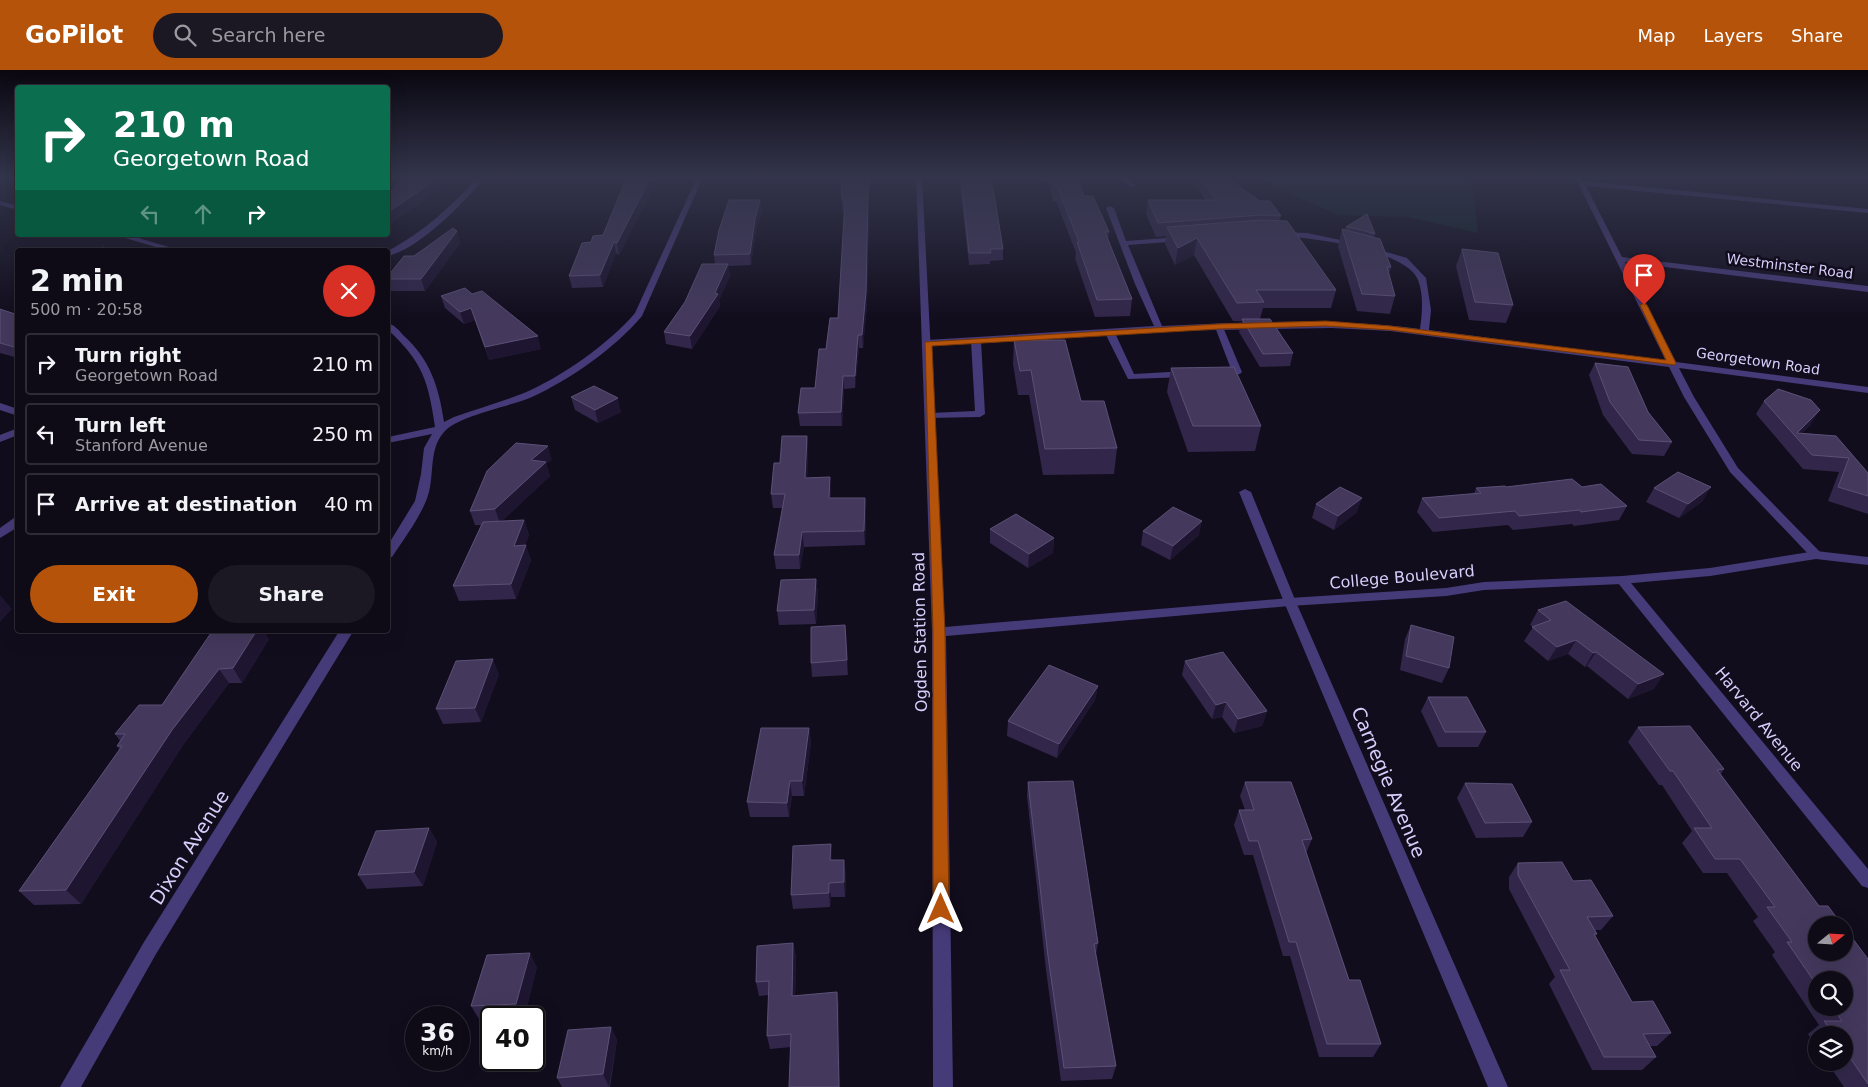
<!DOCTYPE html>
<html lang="en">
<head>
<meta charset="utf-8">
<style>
  body { margin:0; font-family:"DejaVu Sans",sans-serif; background:#1c1823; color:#f1f3f6; height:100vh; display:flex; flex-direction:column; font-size:19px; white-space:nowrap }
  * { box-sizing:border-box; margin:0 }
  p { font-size:16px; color:#9b9aa1 }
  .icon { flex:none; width:28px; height:28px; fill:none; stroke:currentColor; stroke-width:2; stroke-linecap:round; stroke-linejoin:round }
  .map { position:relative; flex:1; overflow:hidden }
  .side { position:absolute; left:15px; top:178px; width:375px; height:385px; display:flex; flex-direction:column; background:#0e0a16; border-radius:5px; box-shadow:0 5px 20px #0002,0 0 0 1px #2e2b35 }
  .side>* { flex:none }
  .hud { position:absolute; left:15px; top:15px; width:375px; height:152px; border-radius:5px; box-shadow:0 5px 20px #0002,0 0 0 1px #2e2b35; background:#0b6e4f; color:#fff; overflow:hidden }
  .needle { width:32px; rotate:72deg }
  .fabs { position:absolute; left:1808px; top:846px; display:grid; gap:10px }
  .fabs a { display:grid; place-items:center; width:45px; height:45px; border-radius:50%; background:#0e0a16; box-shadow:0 5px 20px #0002,0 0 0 1px #2e2b35; font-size:25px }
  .speed { position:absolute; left:405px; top:936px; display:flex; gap:10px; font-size:25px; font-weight:700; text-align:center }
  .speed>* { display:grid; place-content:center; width:65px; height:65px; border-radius:50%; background:#0e0a16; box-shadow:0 5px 20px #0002,0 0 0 1px #2e2b35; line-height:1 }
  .speed small { font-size:12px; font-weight:400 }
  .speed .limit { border:2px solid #111; border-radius:8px; background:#fff; color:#111 }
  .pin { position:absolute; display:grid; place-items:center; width:42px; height:42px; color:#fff; margin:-51px -21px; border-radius:50% 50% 50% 0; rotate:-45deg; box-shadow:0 0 5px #0007 }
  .pin .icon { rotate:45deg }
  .me { position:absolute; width:55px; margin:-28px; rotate:0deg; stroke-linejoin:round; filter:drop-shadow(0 0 4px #0008) }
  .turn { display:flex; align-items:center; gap:18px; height:105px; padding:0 15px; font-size:22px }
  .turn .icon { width:65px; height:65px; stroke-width:2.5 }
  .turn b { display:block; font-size:35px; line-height:42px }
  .lanes { display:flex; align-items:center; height:48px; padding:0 15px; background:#0003; justify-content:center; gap:25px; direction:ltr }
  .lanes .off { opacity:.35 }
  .round { display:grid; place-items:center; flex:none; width:52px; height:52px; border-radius:26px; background:#1c1823 }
  .headline { display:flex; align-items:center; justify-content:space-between; height:85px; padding:0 15px }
  h1 { font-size:30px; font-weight:700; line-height:38px }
  .button { display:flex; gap:10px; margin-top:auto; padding:10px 15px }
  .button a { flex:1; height:58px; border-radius:30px; background:#b45309; color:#fff; font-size:20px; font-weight:700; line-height:58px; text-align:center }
  .button a+a { background:#1c1823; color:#f1f3f6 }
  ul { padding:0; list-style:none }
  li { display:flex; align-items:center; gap:15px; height:62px; margin:0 10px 8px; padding:0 5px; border:2px solid #2e2b35; border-radius:5px }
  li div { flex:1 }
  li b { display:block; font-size:19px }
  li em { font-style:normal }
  header { display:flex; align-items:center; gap:30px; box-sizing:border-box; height:70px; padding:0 25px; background:#b45309; color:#fff }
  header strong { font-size:24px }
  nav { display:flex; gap:28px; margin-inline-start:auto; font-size:18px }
  .search { width:350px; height:45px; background:#1c1823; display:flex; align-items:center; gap:12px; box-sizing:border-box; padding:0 18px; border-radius:28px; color:#9b9aa1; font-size:19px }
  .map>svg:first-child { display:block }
  .green { fill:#112427 }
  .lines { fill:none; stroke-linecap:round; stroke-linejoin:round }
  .service { fill:#463b79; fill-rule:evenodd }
  .minor { fill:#463b79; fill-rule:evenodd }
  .tertiary { fill:#463b79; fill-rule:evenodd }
  .wall { fill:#32274a; fill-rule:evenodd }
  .shaded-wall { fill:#1e1530 }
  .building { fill:#44395d; stroke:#5b5076 }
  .route { fill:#b45309; stroke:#753606 }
  .labels { text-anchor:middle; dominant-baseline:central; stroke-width:5; stroke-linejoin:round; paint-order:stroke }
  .far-street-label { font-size:14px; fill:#d8cdfb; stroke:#120d1d }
  .street-label { font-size:16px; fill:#d8cdfb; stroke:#120d1d }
  .near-street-label { font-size:19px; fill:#d8cdfb; stroke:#120d1d }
</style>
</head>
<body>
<header>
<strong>GoPilot</strong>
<div class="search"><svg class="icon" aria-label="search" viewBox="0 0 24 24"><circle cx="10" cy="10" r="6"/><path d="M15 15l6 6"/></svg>Search here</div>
<nav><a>Map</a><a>Layers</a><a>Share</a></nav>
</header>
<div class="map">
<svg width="1868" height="1017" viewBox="0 0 1868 1017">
  <rect width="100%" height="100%" fill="#120d1d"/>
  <path class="green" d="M1261,107H1471L1478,163L1409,147L1339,145L1303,130Z"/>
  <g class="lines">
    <g class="service">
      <path d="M1219,254L1223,257L1242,302L1240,304L1220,306L1215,303L1220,300L1231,299L1215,257Z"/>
      <path d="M1110,260L1115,263L1134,304L1187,301L1192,304L1187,307L1128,309L1105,263Z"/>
      <path d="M976,268L981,271L985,344L980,347L926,348V344L930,343L975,341L971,271Z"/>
      <path d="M18,358V365L0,372V365Z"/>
    </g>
    <g class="minor">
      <path d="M478,107H485C465,132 419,179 388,186V181C423,162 451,137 478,107Z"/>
      <path d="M697,107H703L642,246C615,278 571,309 532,327C511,336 457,346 444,362C427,381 436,409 426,431C418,450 404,469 392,487L388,488V475L415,431L421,404L424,378L432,364L388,373V367L435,357C428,311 423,292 388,260V253C394,255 399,260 403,265C430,289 439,317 444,352L454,347C477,339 501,332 524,323C560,308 610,273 635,243Z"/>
      <path d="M1118,107H1125L1136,116L1131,117Z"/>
      <path d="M1575,107H1581L1584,111L1868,139V143L1586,116L1622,187L1868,216V222L1625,192L1676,292L1868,317V323L1679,298L1694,327L1738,398L1820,482L1822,485L1820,488H1812L1730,402L1684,327L1669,297L1390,261L1332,258L1164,261L1160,263L1156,261L927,276L922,273L927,270L1154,256L1135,214L1106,138L1110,136L1114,138L1126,171L1180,167L1184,169L1180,171L1128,175L1162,256C1248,252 1335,248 1420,259C1422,244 1424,225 1418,210C1407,180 1309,167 1280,166L1276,164L1280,162L1307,163L1355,173L1407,188L1426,208L1431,240L1429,260L1666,291Z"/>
      <path d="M0,131L18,136V140L0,135Z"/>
      <path d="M115,165H128L179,180H166Z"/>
      <path d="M0,333L18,339V346L0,340Z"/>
      <path d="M1245,419L1251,422L1296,532L1508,1017H1488L1284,532L1239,422Z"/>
      <path d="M14,448H18V457L0,468V458Z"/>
      <path d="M1622,506L1626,507L1868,799V818L1862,816L1618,513L1616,510Z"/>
      <path d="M340,560H354L156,884L81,1017H60L144,872Z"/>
    </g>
    <path class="tertiary" d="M916,107H922L945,557L1290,528L1446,518L1484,512L1622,506L1710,498L1816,481L1868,487V495L1816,489L1710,506L1622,514L1484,520L1446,526L1290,536L946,566L953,1017H933L932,562Z"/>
  </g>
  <g class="wall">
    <path d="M627,107H655L656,112L619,185L616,183L603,217L572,218L569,206L603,165Z"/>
    <path d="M841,107L869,133L867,234L863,278H859L855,318L844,319L842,356H800L798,343L815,318L826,279L838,248L845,141H842Z"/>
    <path d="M959,107H990L1003,179V190L990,191V194L969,195Z"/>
    <path d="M1043,107H1077L1084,126L1109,162L1108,170L1132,229L1130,246L1095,247L1075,188L1076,183L1056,131H1053L1048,112H1045Z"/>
    <path d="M1191,107H1226L1281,146L1279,151L1336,220L1331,238H1263L1260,249L1293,283L1290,296L1260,297L1239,262L1242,251H1233L1194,185L1175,195L1165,174L1166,166L1156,167L1146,144L1148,130H1205Z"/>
    <path d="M760,130L762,141L756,160L751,195L728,196L730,206L719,230L720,236L692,279L666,274L664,262L715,194L714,185Z"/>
    <path d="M1367,144L1375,164L1374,167L1391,197L1389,203L1395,226L1390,244L1357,241L1338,176L1342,159L1345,160L1346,157Z"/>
    <path d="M457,161L460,173L425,221H389L388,217V206L414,186Z"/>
    <path d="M1462,179L1513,235L1506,253L1469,250L1456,196Z"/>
    <path d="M441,226L541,279L489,290L475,250L464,254L445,238Z"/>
    <path d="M0,239L18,245V288L0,283Z"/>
    <path d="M1014,270L1081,331L1117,378L1114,404L1043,405L1029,325H1018L1013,294Z"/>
    <path d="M1595,293L1648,342L1672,372L1664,386L1632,384L1603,345L1589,305Z"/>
    <path d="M1171,298L1261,356L1255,381L1188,382L1167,322Z"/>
    <path d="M571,327L621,342L598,353L575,340Z"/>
    <path d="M1764,331L1811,354L1802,363L1836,366L1868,403V444L1828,431L1839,402L1803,399L1756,344Z"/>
    <path d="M807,366L808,379L807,408L830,407V428H865L866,442L865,475L804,477L800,499H776L774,485L783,438H773L771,424L780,393Z"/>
    <path d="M552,390L546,394L550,406L502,451L524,450L529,465L525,475L531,490L516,529L459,531L453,516L481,455H475L470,441Z"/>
    <path d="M1506,417H1582L1627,436L1619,450L1574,456L1572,454L1513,460L1508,455L1433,462L1417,442L1422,428L1474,424L1476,418Z"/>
    <path d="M1654,418L1703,431L1679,448L1646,432Z"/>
    <path d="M1316,434L1357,442L1334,460L1312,448Z"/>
    <path d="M990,459L1054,468L1053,483L1028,498L990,473Z"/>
    <path d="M1143,461L1199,465L1170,490L1141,475Z"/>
    <path d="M816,509L818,523L816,554L779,555L777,541Z"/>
    <path d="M1538,540L1654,619L1628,629L1587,596L1585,597L1568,584L1548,591L1524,571L1533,557L1530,555Z"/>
    <path d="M845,555L848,605L812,607L811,593Z"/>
    <path d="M1411,555L1449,598L1442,613L1400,600L1405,569Z"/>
    <path d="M213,560L269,569L242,613H229L183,675L81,834L34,835L19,821L120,680L117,676L120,671L115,664L162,635Z"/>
    <path d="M1185,591L1267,641L1262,656L1234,663L1222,647L1212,649L1182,605Z"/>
    <path d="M499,604L481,652L443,654L436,639Z"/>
    <path d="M1098,616L1095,630L1057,688L1007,666L1008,651Z"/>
    <path d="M1428,627L1486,662L1478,677H1438L1421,641Z"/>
    <path d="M1638,657L1724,699L1721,704L1819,836L1868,889V1017H1844L1827,992H1844V965H1816V976L1808,964L1819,955L1772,885L1775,882L1753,851L1758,847L1727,803H1703L1682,773L1692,761L1662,715H1659L1628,672ZM1816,910L1844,938H1816Z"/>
    <path d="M809,658L811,673L804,726H792L789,747H750L747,732Z"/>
    <path d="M1028,712L1098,873L1096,884L1116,996L1112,1009L1061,1011L1046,900L1027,726Z"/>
    <path d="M1245,712L1312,769L1306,783L1349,910L1381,974L1373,987H1319L1290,886H1283L1253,785H1244L1234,755L1239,740H1245L1240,726Z"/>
    <path d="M1465,713L1532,752L1523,767L1476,768L1457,728Z"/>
    <path d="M429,758L437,772L423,816L367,819L358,805Z"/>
    <path d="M832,790L846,804L845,827H831L830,837L793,839L791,825Z"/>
    <path d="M1518,793L1573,811L1613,846L1601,860H1595L1597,864L1595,866L1632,932L1671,963L1657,976H1650L1656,987L1642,1000H1592L1549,914L1555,907L1509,819V807Z"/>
    <path d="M793,873L796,887L795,926L837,922L839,936L791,977L770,979L767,966L769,925L759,926L756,912Z"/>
    <path d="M537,897L524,948H491V949H479L471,936Z"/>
    <path d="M611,957L617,970L610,1017H562L557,1008Z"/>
  </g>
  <g class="shaded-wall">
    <path d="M433,107H445L430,126L388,156V142Z"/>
    <path d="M651,107H655L656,112L619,185L617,173Z"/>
    <path d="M870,107H871L869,133L867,234L863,278L862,265L868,122Z"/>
    <path d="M760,130L762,141L756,160L751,195L750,184L755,149Z"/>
    <path d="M457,161L460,173L425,221L421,209Z"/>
    <path d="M1197,168L1194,185L1175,195L1178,178Z"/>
    <path d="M614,172L616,183L603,217L600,205Z"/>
    <path d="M728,194L730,206L719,230L720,236L692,279L690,266L715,223Z"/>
    <path d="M471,238L475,250L464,254L460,242Z"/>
    <path d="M858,265L859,278L855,318V306Z"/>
    <path d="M538,266L541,279L489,290L485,277Z"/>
    <path d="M843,306L844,319L842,356L841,342Z"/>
    <path d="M618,328L621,342L598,353L595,340Z"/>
    <path d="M1820,340L1811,354L1797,368V363Z"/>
    <path d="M807,366L808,379L807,422L805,408Z"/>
    <path d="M548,376L552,390L546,394L550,406L500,453L495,439L531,390Z"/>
    <path d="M830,407L831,421L830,442L829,428Z"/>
    <path d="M1711,417L1703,431L1679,448L1688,434Z"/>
    <path d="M865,428L866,442L865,475L864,461Z"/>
    <path d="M1362,428L1357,442L1334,460L1338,446Z"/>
    <path d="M524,450L529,465L519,490L514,476Z"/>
    <path d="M1202,451L1199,465L1170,490L1173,476Z"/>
    <path d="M802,462L804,477L800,499L799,485Z"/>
    <path d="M1054,468L1053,483L1028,498L1029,484Z"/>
    <path d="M526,475L531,490L516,529L511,514Z"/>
    <path d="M816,509L818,523L816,554L814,540Z"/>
    <path d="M0,525L12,539L0,552Z"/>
    <path d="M845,555L847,569L848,605L847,590Z"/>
    <path d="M257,560H264L269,569L242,613L233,598Z"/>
    <path d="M1576,570L1568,584L1548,591L1557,577Z"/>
    <path d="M1596,582L1587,596L1585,597L1593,583Z"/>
    <path d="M493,589L499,604L481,652L475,638Z"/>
    <path d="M219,599L229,613L183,675L81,834L66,820L172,660Z"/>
    <path d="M1664,604L1654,619L1628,629L1638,614Z"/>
    <path d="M1098,616L1095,630L1057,688L1059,674Z"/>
    <path d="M1226,632L1222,647L1212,649L1216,635Z"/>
    <path d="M1267,641L1262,656L1234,663L1238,649Z"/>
    <path d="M809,658L811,673L804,726L802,711Z"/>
    <path d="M790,711L792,726L789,747L787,733Z"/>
    <path d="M429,758L437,772L423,816L414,802Z"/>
    <path d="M831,774L832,788V805L830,790Z"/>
    <path d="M844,790L846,804L845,827L844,812Z"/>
    <path d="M829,813L831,827L830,837L829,823Z"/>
    <path d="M793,873L796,887L795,939L792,926Z"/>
    <path d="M530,883L537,897L524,948L516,934Z"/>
    <path d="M837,922L839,936L840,1017H839Z"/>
    <path d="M611,957L617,970L609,1017L603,1004Z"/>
  </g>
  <g class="building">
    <path d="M403,107H433L427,116L388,142V125Z"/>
    <path d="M627,107H651L617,173L614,172L600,205L569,206L582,173L591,172L593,166L603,165Z"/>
    <path d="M841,107H870L868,122L866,222L862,265H858L855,306H843L841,342L798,343L801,318H815L819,279H826L830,248H838L845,130H842Z"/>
    <path d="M961,107H990L995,130L1003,179H990L991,183H969Z"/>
    <path d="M1051,107H1077L1084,126H1093L1109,162H1105L1132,229L1097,230L1077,172H1079L1057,116H1054Z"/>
    <path d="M1201,107H1226L1260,131H1270L1281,146L1261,145L1158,153L1148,130H1216Z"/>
    <path d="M729,130H760L755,149L750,184L714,185L719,160Z"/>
    <path d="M1367,144L1375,164L1362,160L1346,157Z"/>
    <path d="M1262,150L1287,151L1336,220H1256L1264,232L1237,233L1197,168L1178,178L1167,157Z"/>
    <path d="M453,158L457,161L421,209H388V206L404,186H414Z"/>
    <path d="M1342,159L1380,169L1391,197H1387L1395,226L1362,224Z"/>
    <path d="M103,177L114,180H96Z"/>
    <path d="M1462,179L1498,183L1513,235L1475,232Z"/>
    <path d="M702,194H728L715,223L718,224L690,266L664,262L685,232Z"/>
    <path d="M465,218L472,224L482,221L538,266L485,277L471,238L460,242L441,226Z"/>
    <path d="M0,239L18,245V278L0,273Z"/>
    <path d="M1242,249H1270L1293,283L1263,284Z"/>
    <path d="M1014,270H1065L1081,331H1104L1117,378L1045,379L1031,300L1020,301Z"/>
    <path d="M1595,293L1628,297L1648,342L1672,372L1639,370L1610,332Z"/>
    <path d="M1234,297L1261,356H1193L1171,298Z"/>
    <path d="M594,316L618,328L595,340L571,327Z"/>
    <path d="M1778,319L1811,330L1820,340L1797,363L1836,366L1868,403V426L1838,417L1849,388L1812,385L1764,331Z"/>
    <path d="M782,366H807L805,408L830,407L829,428H865L864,461L802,462L799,485H774L785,424H771L774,393H780Z"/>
    <path d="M516,373L548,376L531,390L546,392L495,439L470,441L487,401Z"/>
    <path d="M1678,402L1711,417L1688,434L1654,418Z"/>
    <path d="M1572,409L1582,417L1601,414L1627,436L1581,442L1580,440L1519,446L1515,441L1439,448L1422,428L1481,423L1476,418L1505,416L1506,417Z"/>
    <path d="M1340,417L1362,428L1338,446L1316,434Z"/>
    <path d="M1173,437L1202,451L1173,476L1143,461Z"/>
    <path d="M1016,444L1054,468L1029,484L990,459Z"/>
    <path d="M524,450L514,476L526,475L511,514L453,516L483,452Z"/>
    <path d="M816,509L814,540L777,541L781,510Z"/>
    <path d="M1566,531L1664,604L1638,614L1596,582L1593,583L1576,570L1557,577L1532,557L1551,550L1538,540Z"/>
    <path d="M845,555L847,590L811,593V557Z"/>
    <path d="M1411,555L1454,567L1449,598L1406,586Z"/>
    <path d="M213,560H257L233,598L219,599L172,660L66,820L19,821L122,676H117L125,664H115L139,635H162Z"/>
    <path d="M1223,582L1267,641L1238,649L1226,632L1216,635L1185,591Z"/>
    <path d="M493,589L475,638L436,639L456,591Z"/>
    <path d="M1049,595L1098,616L1059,674L1008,651Z"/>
    <path d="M1428,627H1467L1486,662H1445Z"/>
    <path d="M1690,656L1724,699L1717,700L1819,836H1828L1842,855H1816V882H1844V857L1868,889V1014L1844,979V965H1834L1824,951H1842L1833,938H1844V910H1816V914L1787,872H1792L1767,837H1775L1740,789H1715L1694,758H1712L1673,701H1670L1638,657Z"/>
    <path d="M761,658H809L802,711H790L787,733L747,732Z"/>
    <path d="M1073,711L1098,873L1094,874L1116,996L1064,998L1048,886L1028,712Z"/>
    <path d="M1245,712H1291L1312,769L1302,770L1349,910H1360L1381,974H1327L1296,872H1289L1258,771H1249L1239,740H1254Z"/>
    <path d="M1465,713L1512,714L1532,752L1485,753Z"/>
    <path d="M429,758L414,802L358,805L376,761Z"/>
    <path d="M831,774L830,790H844V812L829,813V823L791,825L793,776Z"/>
    <path d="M1562,792L1573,811L1591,810L1613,846L1587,847L1597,864H1594L1632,932L1653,931L1671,963L1643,964L1656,987H1604L1560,900H1570L1518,805V793Z"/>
    <path d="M793,873L792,926L837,922L839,1017H789L791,964L767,966L769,911L756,912L757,876Z"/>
    <path d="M530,883L516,934L471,936L487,885Z"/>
    <path d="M611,957L603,1004L557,1008L568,960Z"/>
  </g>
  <linearGradient id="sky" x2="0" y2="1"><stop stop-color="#0a0710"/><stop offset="0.43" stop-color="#33354c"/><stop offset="1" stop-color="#33354c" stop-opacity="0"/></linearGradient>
  <rect width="1868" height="249" fill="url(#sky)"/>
  <path class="route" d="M1644,233L1647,235L1676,293L1675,295L1390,260L1326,256L1219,259L932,276L945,562L949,839L947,844L941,846L936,844L933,839V562L925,272L1219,254L1326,251L1390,256L1666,290L1640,235Z"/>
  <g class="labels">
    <g class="far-street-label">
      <text transform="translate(1790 196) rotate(7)">Westminster Road</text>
      <text transform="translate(1758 291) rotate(8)">Georgetown Road</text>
    </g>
    <g class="street-label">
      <text transform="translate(1402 507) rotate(-5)">College Boulevard</text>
      <text transform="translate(920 562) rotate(-91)">Ogden Station Road</text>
      <text transform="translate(1759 649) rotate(51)">Harvard Avenue</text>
    </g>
    <g class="near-street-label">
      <text transform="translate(1389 712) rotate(67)">Carnegie Avenue</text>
      <text transform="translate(189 777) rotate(-58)">Dixon Avenue</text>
    </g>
  </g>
</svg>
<div class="fabs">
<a><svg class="needle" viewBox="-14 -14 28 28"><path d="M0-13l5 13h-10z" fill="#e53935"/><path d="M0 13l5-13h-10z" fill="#9b9aa1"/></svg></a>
<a><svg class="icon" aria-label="search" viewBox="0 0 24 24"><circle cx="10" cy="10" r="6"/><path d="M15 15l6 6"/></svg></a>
<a><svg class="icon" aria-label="layers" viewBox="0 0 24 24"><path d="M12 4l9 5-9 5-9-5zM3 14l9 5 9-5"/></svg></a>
</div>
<div class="speed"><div>36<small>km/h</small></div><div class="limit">40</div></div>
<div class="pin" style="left:1644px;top:235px;background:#d93025"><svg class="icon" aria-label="arrive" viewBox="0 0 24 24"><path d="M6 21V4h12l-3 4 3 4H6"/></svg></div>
<svg class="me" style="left:941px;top:839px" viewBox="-20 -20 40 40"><path d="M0-17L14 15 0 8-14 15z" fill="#b45309" stroke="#fff" stroke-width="4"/></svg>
<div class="hud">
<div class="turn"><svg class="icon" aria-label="right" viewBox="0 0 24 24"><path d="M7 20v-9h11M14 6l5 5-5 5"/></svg><div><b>210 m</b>Georgetown Road</div></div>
<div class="lanes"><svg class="icon off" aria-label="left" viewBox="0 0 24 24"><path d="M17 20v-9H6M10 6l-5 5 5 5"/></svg><svg class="icon off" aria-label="ahead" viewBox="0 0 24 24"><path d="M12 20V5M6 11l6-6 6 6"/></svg><svg class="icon" aria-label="right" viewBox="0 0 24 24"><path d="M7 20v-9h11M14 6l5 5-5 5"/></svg></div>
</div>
<section class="side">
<div class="headline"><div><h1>2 min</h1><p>500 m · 20:58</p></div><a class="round" style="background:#d93025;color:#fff"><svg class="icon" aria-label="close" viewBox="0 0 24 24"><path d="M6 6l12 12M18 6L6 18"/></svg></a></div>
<ul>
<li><svg class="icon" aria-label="right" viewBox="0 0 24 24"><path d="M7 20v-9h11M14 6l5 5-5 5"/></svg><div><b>Turn right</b><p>Georgetown Road</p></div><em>210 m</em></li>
<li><svg class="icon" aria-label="left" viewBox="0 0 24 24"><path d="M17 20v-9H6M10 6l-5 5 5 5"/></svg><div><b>Turn left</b><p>Stanford Avenue</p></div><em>250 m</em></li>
<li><svg class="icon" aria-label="arrive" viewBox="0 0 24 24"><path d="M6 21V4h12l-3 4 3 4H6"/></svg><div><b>Arrive at destination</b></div><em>40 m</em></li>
</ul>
<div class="button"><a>Exit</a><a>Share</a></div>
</section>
</div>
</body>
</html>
